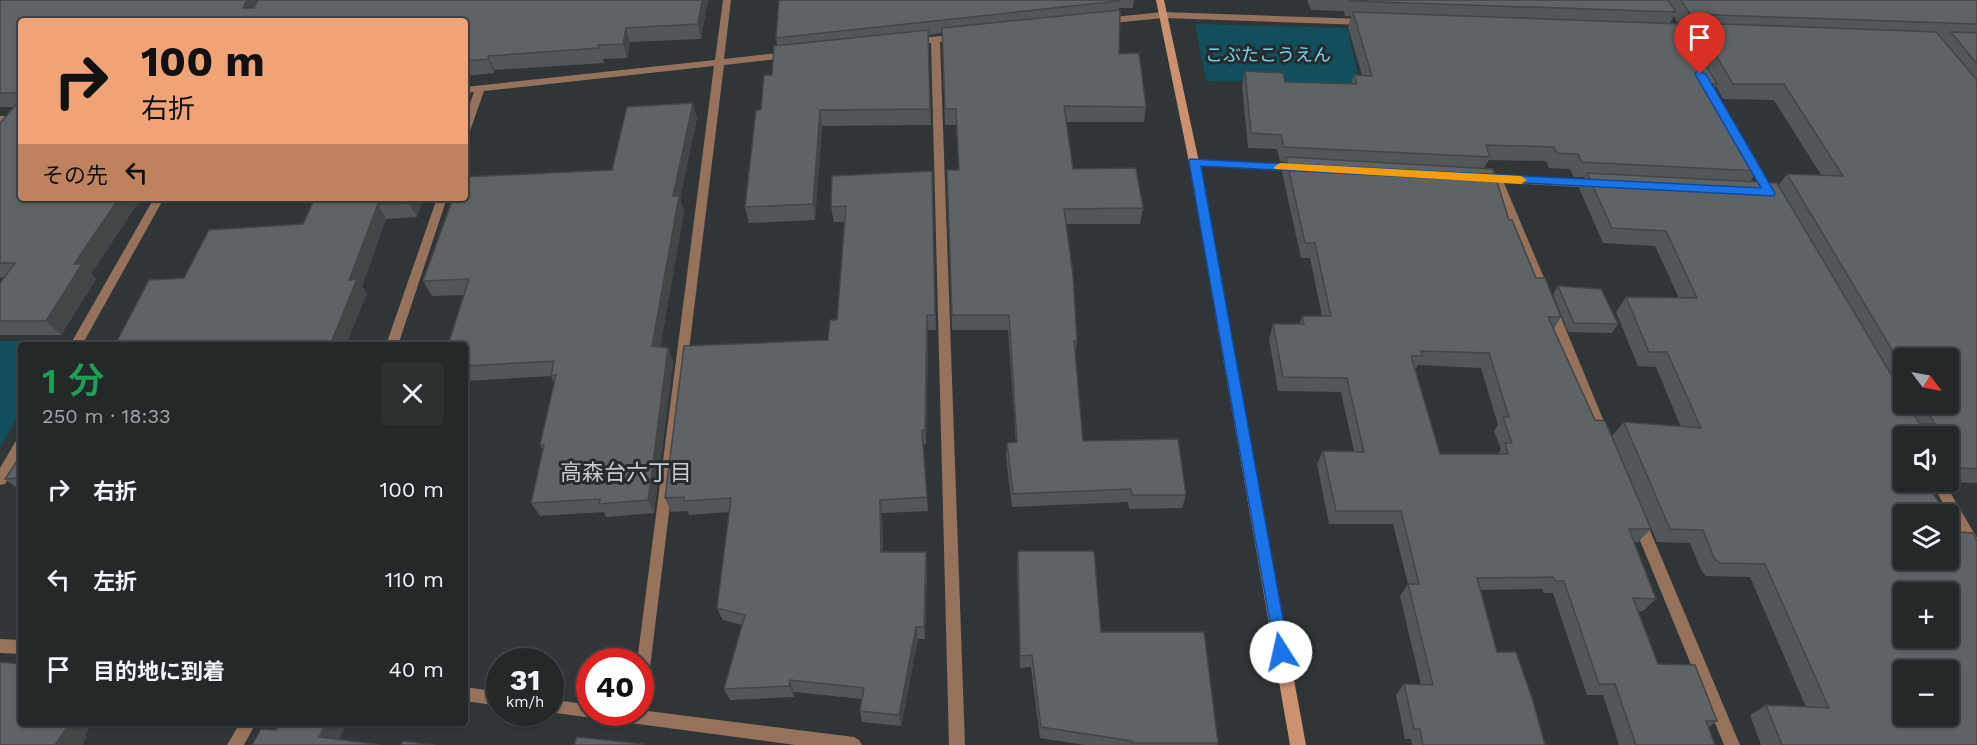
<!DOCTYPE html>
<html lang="ja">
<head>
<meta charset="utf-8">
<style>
  body { margin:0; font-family:"Work Sans","Noto Sans JP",sans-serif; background:#2c3031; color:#f1f3f6; height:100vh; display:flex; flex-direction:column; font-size:22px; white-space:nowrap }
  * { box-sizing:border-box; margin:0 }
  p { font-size:20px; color:#a3a6a8 }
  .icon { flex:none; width:33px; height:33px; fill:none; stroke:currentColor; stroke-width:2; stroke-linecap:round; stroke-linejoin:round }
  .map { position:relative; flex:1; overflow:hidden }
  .sheet { position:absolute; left:18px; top:342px; width:450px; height:384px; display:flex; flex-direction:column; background:#242829; border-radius:6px; box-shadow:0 2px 4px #0004,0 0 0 2px #414446 }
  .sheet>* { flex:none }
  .hud { position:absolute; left:18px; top:18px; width:450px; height:183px; border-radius:6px; box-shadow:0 2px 4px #0004,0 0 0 2px #414446; background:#efa377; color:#111; overflow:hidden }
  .needle { width:39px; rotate:122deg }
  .buttons { position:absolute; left:1893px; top:348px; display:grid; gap:12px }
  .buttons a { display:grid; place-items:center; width:66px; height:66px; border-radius:6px; background:#242829; box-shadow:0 2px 4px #0004,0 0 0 2px #414446; font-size:30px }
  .speed { position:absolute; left:486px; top:648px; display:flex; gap:12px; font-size:30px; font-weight:700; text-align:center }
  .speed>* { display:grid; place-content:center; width:78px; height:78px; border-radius:50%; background:#242829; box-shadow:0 2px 4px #0004,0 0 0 2px #414446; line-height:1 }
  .speed small { font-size:15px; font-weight:400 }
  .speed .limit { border:9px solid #d22; background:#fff; color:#111 }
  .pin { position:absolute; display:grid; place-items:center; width:51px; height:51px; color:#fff; margin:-62px -26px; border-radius:50% 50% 50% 0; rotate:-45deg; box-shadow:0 0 6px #0007 }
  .pin .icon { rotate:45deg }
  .me { position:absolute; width:66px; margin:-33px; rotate:350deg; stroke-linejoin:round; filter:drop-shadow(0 0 4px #0008) }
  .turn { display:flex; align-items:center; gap:21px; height:126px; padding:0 24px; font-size:27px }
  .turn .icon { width:78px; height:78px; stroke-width:2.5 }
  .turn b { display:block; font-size:42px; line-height:51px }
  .then { display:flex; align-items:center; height:57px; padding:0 24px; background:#0003; gap:12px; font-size:22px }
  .round { display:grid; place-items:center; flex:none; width:63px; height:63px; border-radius:6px; background:#2c3031 }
  .head { display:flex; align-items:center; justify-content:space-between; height:102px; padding:0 24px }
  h1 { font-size:36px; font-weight:600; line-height:45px; color:#1e9e55 }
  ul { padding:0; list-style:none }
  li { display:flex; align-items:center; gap:18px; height:90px; padding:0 24px }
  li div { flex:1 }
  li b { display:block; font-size:22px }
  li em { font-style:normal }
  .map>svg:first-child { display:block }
  .green { fill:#134e5d }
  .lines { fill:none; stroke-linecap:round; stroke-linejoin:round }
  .street { fill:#96715c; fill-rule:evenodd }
  .secondary { fill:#cc9270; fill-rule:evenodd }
  .wall { fill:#515658; fill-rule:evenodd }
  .shaded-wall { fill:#424647 }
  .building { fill:#5e6466; stroke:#424647; stroke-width:1.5; fill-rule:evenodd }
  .route { fill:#1a73e8; stroke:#114b97; stroke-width:1.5 }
  .slow { fill:#f59e0b }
  .labels { text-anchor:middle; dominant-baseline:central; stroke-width:6; stroke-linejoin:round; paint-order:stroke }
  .far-park-label { font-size:18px; fill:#77d4ed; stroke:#262b2d }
  .neighbourhood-label { font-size:22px; fill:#c6ccce; stroke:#262b2d }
</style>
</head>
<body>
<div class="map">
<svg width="1977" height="745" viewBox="0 0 1977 745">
  <rect width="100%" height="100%" fill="#303537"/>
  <g class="green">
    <path d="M1195,24L1347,28L1360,83L1206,81Z"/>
    <path d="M0,341H61L59,345H21V411L0,448Z"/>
  </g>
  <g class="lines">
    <g class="street">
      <path d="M723,0H731L724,59L787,52L792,55L787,58L724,65L647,692L645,697L640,699V662H637L714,66L484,91L470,131L465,134V117L474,92L465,93V87L715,60Z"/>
      <path d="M1163,12L1364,19L1368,22L1364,25L1163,18L1103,24L1099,21L1103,18Z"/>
      <path d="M958,34L961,35V39L940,42L965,745H949L931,43L912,45L907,42L912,39Z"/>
      <rect x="0" y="116" width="21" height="6"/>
      <path d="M1750,156L1754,157L1777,196L1776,199H1768L1767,196L1745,159Z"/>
      <path d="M1194,159L1298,165L1303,168L1298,171L1190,164L1189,162Z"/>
      <path d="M1497,175L1597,180L1602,184L1597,188L1504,183L1550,292L1548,295L1544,296L1538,292L1493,183L1487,179L1488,177Z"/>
      <path d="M154,198H164L82,345H70Z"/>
      <path d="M437,198H447L398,345H386Z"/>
      <path d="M1551,304L1557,308L1610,436L1608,440L1604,441L1600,440L1598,436L1545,308Z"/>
      <path d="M21,438V455L5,484L0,485V468L17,439Z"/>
      <path d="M1931,482H1944L1977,538V556L1972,554Z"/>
      <path d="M1639,515L1644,517L1646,521L1740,745H1724L1632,521L1634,517Z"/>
      <path d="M0,639L21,640V654L0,653Z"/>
      <path d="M465,687L500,692V706L465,701Z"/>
      <path d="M550,699L590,705V712H640V710L854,737L859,740L862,745H795L548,712H550Z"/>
      <path d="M240,723H256L244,745H227Z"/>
    </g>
    <path class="secondary" d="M1156,0H1164L1199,162L1306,745H1290L1189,162Z"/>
  </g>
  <g class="wall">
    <path d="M0,0H708L701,39L630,42L627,58L603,59L604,63L495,70L494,73L465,76V21H21V198H141L91,274L96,279L61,335H0V283L4,277L0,278V123L14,107H0Z"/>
    <path d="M779,0H1134L1133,8H1119V54L1146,107L1144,122H1066L1073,169L1143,208L1140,224H1066L1077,341L1075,355L1083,441L1186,495L1182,508L1129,509L1128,502L1012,507L1006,457L1007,443L1016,442L1008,330H952L947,170H959L956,125H945L942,33L928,35L931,125L822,126L815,220L749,223L745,207L761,110L772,75L777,45L776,38Z"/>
    <path d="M1307,0H1977V483L1947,482H1948V436H1904L1977,745H1761L1750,715L1766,705L1806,707L1750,577L1706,576L1701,570L1690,543L1657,542L1612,436L1624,422L1681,427L1656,367L1638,366L1616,312L1626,297L1679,298L1655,246L1603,243L1579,188L1585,177H1574L1570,169L1549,168L1546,161L1489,160L1484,168L1536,278L1561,317L1554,329L1595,420L1651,529L1638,542H1634L1656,599L1643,611H1638L1658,664L1717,721L1709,727L1715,745H1619L1603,695H1587L1553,593H1544L1542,589L1481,590L1497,652L1545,745H1412L1411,739H1405L1396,695L1404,684L1421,685L1400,596L1408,584L1393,524H1329L1317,464L1323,451H1354L1341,392L1278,391L1269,339L1273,324H1300L1302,316H1322L1310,258H1301L1282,172L1285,162L1280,161L1277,149L1248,148L1242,86L1245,71L1285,82L1351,84L1354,75H1362L1348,27L1351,16H1345L1344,11L1311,10ZM1674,16L1678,23H1670ZM1684,29H1693L1689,37ZM1716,86L1723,99L1774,100L1821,175L1787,174L1779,185L1750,182L1757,171L1712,92ZM1904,358L1948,404H1904ZM1418,365L1481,368L1498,425L1494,431L1501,449L1498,454H1440L1415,370Z"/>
    <path d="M693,103L697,118L680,198L684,211L660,347L668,348L673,362L654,513L606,517L604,512L540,516L531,503L543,450L540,445L554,382L551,376L465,381L464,295L432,296L423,281L612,170Z"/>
    <path d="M932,171L936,330H928L926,444H923L928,511L882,513L883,552L927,565L925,639H918L901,726L862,722L860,711L862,699L794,692V697L730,700L724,689L742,625L723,620L717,608L729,512L689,515L688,511L671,512L665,498L828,340L837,320L844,222H834L831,207Z"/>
    <path d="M315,198H423L417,217L386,219L362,286L367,294L184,278L303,224Z"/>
    <path d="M1558,286L1618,324L1612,333L1568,332L1553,294Z"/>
    <path d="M21,455V491L5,479Z"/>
    <path d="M1018,551L1101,632L1218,743L1217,745H1085L1040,738L1031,667L1020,668L1017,565Z"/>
  </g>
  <g class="shaded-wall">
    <path d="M247,0H262L252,21L243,8Z"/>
    <path d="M702,0H708L701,39L698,24Z"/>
    <path d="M626,28L630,42L627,58L623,44Z"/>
    <path d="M488,56L495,70L494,73L488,59Z"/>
    <path d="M693,103L697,118L680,198L684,211L658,361L652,346L673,196Z"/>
    <path d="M820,110L822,126L815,220L813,204Z"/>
    <path d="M119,198H141L91,274L96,279L61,335L46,321L74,264Z"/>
    <path d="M410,198H423L417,217L408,203Z"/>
    <path d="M378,204L386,219L362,286L367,294L346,345H330L349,280Z"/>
    <path d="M927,315L928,330L926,444L925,430Z"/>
    <path d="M668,348L673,362L654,513L648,500Z"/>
    <path d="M880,500L882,513L883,565L881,552Z"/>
    <path d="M926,552L927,565L925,639L924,627Z"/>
    <path d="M916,627L918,639L901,726L899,715Z"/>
    <path d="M790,680L794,692V697L789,686Z"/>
    <path d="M66,723H83L90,727L85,735L87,736L82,745H55Z"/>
    <path d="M326,723H347L336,745L319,737Z"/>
  </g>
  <g class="building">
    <path d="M0,0H247L243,8H254L258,0H702L698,24L626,28L623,44L598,45L599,48L488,56V59L465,61V21H21V93H0Z"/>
    <path d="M779,0H1119V1L776,38Z"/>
    <path d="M1349,0H1668L1676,12L1350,1Z"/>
    <path d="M1681,0H1977V24L1690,14Z"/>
    <path d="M1120,10L1119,54L1139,53L1146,107L1064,106L1073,169L1136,168L1143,208L1064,209L1073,275L1077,341H1074L1083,441L1178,439L1186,495H1132L1131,489L1013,494L1007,443L1017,442L1009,315H952L947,170H959L956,109H945L942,28Z"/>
    <path d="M1353,12L1681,24L1717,84H1708L1757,171L1582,162L1578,154L1557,153L1554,147L1486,145L1490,157L1284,147L1281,135L1251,133L1245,71L1283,73L1285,82L1357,84L1354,75L1372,76Z"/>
    <path d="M1697,23L1936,32L1977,80V469L1948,467V436H1904V482H1927L1945,514H1904V560H1948V521L1955,532L1973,533L1977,541V745H1782L1766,705L1829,708L1765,564L1720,563L1714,558L1703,530L1670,529L1624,422L1701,428L1667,352H1649L1626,297L1697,298L1666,231L1612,228L1587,173L1777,183L1904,396V404H1908L1919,423L1935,424L1923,404H1948V358H1904V370L1787,174L1843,176L1784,84H1733ZM1904,592H1948V638H1904ZM1904,670H1948V716H1904Z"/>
    <path d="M928,30L930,109L820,110L813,204L745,207L756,110H761L764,75H772L774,46Z"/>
    <path d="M1951,32L1977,33V64Z"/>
    <path d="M21,99V198H119L74,264H82L46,321H0V283L15,263H0V123Z"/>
    <path d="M693,103L673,196H679L652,346L668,348L648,500L599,504L600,499L531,503L544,445H540L556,375L551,376L554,361L465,366V345H448L469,279L423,281L453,198H465V177L612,170L627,107Z"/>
    <path d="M1286,157L1493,169L1509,220H1512L1536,278H1545L1561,317H1548L1595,420L1605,421L1651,529H1629L1656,599L1633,598L1658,664L1695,665L1717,721H1706L1715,745H1636L1615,684H1599L1564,581H1555L1553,577L1477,578L1497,652H1516L1533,701L1545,745H1423L1420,729H1414L1404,684L1433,685L1408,584H1419L1401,511H1336L1323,451L1364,452L1347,378L1283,377L1273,324H1304L1302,316H1331L1315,243H1305ZM1421,351L1489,353L1509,417H1503L1512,443H1505L1508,454H1440L1411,356H1423Z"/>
    <path d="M932,171L935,315H927L925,430H922L927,497L880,500L881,552H926L924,627H916L899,715L860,711L864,688L790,680L789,686L724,689L745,615L717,608L731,498L684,501V497L665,498L684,346L828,340L830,320H837L846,206L831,207L832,176Z"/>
    <path d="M315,198H410L408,203L378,204L349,280L357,279L330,345H115L149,280L184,278L209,230L303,224Z"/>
    <path d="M1558,286L1601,289L1618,324L1574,323Z"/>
    <path d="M21,455V478L5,479Z"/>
    <path d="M1018,551H1094L1101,632H1204L1218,743H1132V741L1041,727L1032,655L1020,656Z"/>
    <path d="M0,662L21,664V723H66L65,725L68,726L55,745H0Z"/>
    <path d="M287,723H326L319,737L381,745H252L261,729L276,730L278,726L285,727Z"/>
    <path d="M577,737L644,744L643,745H574Z"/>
    <path d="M403,741L434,745H401Z"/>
  </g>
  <path class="route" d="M1697,71L1706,74L1775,193L1774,196L1201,166L1289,652L1287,657L1281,660L1276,657L1189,162L1190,159L1761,188L1695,74Z"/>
  <path class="slow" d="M1280,163L1521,176L1527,180L1521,184L1275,169L1274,167Z"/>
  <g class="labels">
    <g class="far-park-label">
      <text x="1268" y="54">こぶたこうえん</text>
    </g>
    <g class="neighbourhood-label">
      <text x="626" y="472">高森台六丁目</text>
    </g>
  </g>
</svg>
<div class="buttons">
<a><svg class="needle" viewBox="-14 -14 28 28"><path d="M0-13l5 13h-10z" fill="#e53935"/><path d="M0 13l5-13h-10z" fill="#a3a6a8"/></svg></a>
<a><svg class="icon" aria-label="sound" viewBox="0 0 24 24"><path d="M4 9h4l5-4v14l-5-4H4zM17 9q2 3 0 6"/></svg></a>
<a><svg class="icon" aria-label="layers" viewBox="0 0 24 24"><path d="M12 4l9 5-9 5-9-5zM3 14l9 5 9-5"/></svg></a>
<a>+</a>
<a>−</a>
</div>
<div class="speed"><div>31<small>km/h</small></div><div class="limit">40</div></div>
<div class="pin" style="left:1700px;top:74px;background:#d93025"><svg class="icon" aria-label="arrive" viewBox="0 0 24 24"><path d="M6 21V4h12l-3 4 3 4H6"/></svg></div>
<svg class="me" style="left:1281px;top:652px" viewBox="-20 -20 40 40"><circle r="19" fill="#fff"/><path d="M0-13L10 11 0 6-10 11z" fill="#1a73e8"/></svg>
<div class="hud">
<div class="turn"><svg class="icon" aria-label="right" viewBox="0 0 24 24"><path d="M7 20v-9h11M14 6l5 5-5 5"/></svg><div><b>100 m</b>右折</div></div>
<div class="then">その先<svg class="icon" aria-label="left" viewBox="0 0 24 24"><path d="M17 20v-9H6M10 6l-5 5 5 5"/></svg></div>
</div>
<section class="sheet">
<div class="head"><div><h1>1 分</h1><p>250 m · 18:33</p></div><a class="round"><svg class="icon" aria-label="close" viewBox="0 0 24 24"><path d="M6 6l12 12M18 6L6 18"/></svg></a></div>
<ul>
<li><svg class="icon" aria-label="right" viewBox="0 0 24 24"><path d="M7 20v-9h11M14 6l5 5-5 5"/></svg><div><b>右折</b></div><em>100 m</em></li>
<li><svg class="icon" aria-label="left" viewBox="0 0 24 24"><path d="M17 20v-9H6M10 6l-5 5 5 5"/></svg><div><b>左折</b></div><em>110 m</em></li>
<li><svg class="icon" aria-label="arrive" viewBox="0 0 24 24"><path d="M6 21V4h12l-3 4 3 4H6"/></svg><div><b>目的地に到着</b></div><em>40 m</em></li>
</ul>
</section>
</div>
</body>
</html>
